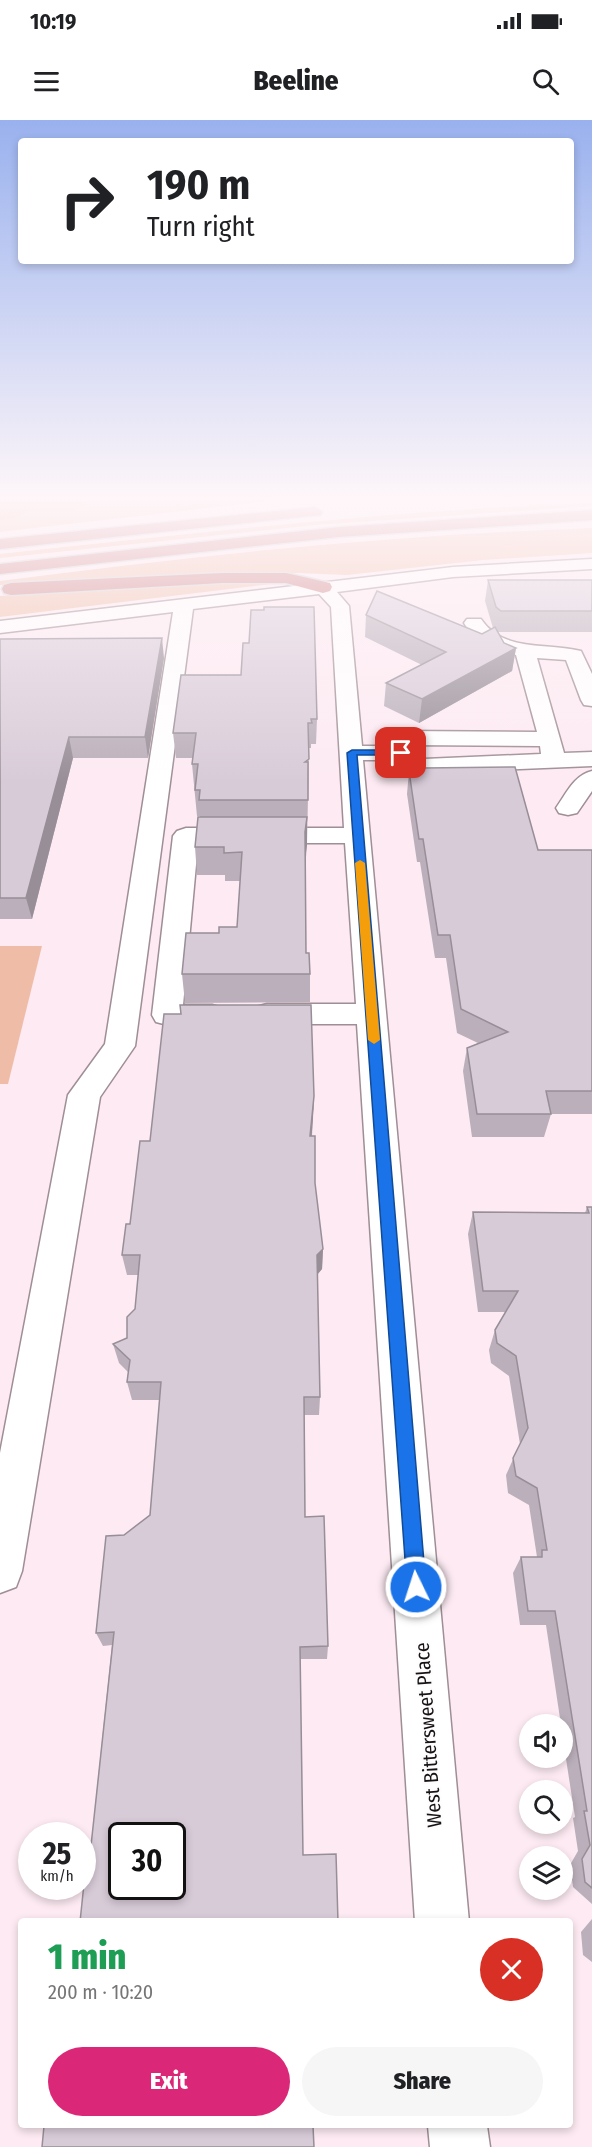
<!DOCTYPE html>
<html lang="en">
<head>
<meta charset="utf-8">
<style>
  body { margin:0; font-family:"Fira Sans Condensed",sans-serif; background:#f6f6f6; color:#202124; height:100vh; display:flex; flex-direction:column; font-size:22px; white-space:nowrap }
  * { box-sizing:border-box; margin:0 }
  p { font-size:20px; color:#757577 }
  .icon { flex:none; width:33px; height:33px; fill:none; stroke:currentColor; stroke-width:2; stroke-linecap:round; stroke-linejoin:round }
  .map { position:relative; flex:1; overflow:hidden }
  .panel { position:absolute; left:18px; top:1798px; width:555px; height:210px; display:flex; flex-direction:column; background:#fff; border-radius:6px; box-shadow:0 3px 9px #0003 }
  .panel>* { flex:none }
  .guide { position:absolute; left:18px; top:18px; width:556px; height:126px; border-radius:6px; box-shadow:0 3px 9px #0003; background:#fff; color:#202124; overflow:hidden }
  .tools { position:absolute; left:519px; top:1594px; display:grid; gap:12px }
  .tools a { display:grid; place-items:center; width:54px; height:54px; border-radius:50%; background:#fff; box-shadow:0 3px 9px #0003; font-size:30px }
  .speed { position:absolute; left:18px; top:1702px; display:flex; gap:12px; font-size:30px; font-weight:700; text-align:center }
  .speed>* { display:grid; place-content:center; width:78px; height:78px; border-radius:50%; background:#fff; box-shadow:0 3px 9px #0003; line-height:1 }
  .speed small { font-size:15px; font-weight:400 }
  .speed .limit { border:3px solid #111; border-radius:9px; background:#fff; color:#111 }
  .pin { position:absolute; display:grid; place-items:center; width:51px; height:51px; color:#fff; margin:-26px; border-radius:12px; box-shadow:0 3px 9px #0006 }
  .me { position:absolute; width:66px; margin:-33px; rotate:356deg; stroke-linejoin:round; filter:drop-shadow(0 0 4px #0008) }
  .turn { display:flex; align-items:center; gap:21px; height:126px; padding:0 30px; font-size:27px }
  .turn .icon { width:78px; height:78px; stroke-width:2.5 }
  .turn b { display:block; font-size:42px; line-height:51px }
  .round { display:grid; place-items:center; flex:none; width:63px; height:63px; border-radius:32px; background:#f6f6f6 }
  .headline { display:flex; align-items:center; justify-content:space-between; height:102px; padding:0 30px }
  h1 { font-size:36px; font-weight:800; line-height:45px; color:#1e9e55 }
  .primary-button { display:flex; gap:12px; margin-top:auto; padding:12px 30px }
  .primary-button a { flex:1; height:69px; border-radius:36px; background:#db2777; color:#fff; font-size:24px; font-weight:800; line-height:69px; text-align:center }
  .primary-button a+a { background:#f6f6f6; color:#202124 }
  .status { display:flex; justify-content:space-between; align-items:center; height:42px; padding:0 30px; background:#fff; direction:ltr }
  .status svg { height:16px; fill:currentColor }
  header { display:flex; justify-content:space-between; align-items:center; height:78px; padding:0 30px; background:#fff; font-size:27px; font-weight:800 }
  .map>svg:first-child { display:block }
  .green { fill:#efbda7 }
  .forest { fill:#f4a480 }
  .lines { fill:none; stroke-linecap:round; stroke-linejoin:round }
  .minor-casing { stroke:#9f8e95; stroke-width:3 }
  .highway-casing { stroke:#d1d0d0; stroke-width:3 }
  .minor { fill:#fff; fill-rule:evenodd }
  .highway { fill:#ca7b7d; fill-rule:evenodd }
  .wall { fill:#baafba }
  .shaded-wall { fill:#978e97 }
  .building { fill:#d8cbd8; stroke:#978e97; stroke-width:1.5; fill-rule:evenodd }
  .route { fill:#1a73e8; stroke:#114b97; stroke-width:1.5 }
  .slow { fill:#f59e0b }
  .labels { text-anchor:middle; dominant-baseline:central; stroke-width:4.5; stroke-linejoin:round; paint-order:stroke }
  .street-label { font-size:20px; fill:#181214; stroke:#fdfdfd }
</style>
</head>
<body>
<div class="status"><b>10:19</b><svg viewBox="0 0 49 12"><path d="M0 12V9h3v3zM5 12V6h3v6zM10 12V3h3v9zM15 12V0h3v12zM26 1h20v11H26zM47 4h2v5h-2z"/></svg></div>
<header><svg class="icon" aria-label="menu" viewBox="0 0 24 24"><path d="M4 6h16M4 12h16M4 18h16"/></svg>Beeline<svg class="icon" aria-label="search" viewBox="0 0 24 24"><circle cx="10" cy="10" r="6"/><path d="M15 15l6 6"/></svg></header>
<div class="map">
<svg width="592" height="2027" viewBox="0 0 592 2027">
  <rect width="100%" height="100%" fill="#fdeaf2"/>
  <g class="green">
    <path d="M0,379H286L0,412Z"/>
    <path d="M592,383V386L315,405L0,438V434C197,413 394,390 592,383Z"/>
    <path d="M592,408V433L483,440L347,455L298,453L193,454L0,465V461C196,435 394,415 592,408Z"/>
    <path d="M266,462L270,464L0,497V476L141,466Z"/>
    <path d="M0,826H42L8,964H0Z"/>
  </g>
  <path class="forest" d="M19,379H96L76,390L29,391L15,398L0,400V381Z"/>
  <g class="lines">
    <g class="minor-casing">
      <g id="minor">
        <path d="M592,439V449L453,457L337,472L349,486L362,626H390L394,613L402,611L537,612L516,535C494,528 477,524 464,503L467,499H481C504,533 546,522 581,531L592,554V586L584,585L581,580L566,540L537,538L564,633L592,632V646L419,653L411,651L396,640H363L469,1802H415L357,904H267L256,901L252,894L256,887L267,884H356L345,723H198L183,885H212L223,888L227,895L223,902C203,908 176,908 156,902L152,895L173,716L177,711L186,708H344L331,487L319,474L193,489L135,926L100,977L22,1451L16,1467L0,1473V1333L68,975L105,924L173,492L0,513V501L453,447ZM413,625L540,626L541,634L424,639L413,631Z"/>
        <path d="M592,651V671L577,693L568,695L559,693L556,688C566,674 574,655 592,651Z"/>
        <path d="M428,2006H487L490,2027H430Z"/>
      </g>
    </g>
    <g class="highway-casing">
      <g id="highway">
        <path d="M315,387L323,392L321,395L0,429V419Z"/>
        <path d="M592,390V400L339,417L0,454V444L339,407Z"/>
        <path d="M222,453H286L330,463L332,467L330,471L323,473L286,463H222L11,475L4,473L2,469L4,465L11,463Z"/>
      </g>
    </g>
    <use href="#minor" class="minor"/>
    <use href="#highway" class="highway"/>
  </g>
  <g class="wall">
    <path d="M488,460H592V512H497L504,523L516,528L512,551L419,603L384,586L386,563L422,545L365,517L366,495L482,514L493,508L485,481Z"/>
    <path d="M0,519L164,538L148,638H73L32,799H0Z"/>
    <path d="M181,555L317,599L316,624H311V628H309L307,725L306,737V833L310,854V882L185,883L182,854L219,813L237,807L240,761H225V755H197L195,727L200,697V696H197L192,644L193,638H176L173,613Z"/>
    <path d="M423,648L538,730H592V994H551L544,1017H472L463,951L467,928L478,923L457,913L446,838H435L420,742H417L407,674L409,651H423Z"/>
    <path d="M314,976L312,1016L315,1063L323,1129L322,1149L317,1155L320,1277L319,1295H304L305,1397L328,1526L327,1539H300L303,1735L338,1802L90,1735L112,1525L103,1526L96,1513L124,1415L150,1395L160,1280H132L127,1262L128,1252L119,1243L113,1224L127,1218L135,1189L138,1155H127L122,1135L150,1021Z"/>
    <path d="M587,1087H592V1784L573,1767L570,1745L578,1731L573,1698L575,1697L562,1613V1605H561L546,1505H520L513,1453L521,1437H537L529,1385L508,1373L506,1355L520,1324L509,1256L491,1243L489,1230L495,1210L505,1192H478L468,1114L473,1092L585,1093Z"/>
    <path d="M592,1799V1842L583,1835L581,1812Z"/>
  </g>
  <g class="shaded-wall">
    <path d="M162,518L164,538L148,638L145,617Z"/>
    <path d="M516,528L512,551L419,603L422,579Z"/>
    <path d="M69,617L73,638L32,799L26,778Z"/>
    <path d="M307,697V725L305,740V712Z"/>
    <path d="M314,976L313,998L310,1037V1016Z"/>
    <path d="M323,1129L322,1149L316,1156L317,1135Z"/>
  </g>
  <g class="building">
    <path d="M488,460H592V491H501L496,487Z"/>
    <path d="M377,471L482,514L495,507L504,523L516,528L422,579L386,563L446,532L366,495Z"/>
    <path d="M264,487H314L317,599H311L312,603H308L309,639L305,642H308V680H199L200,670H195L198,644H192L196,613H173L181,555H241L243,523H249L251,490H264Z"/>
    <path d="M162,518L145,617H69L26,778H0V519Z"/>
    <path d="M515,647L538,730H592V971H546L551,994H477L467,928L508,912L461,889L450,815H438L423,719H419L409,651H423V648Z"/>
    <path d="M198,697H307L305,712L306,833H309L310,854H182L186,813H219V807H237L242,732L224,733V727H195Z"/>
    <path d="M180,885H311L314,976L310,1016H315V1063L323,1129L317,1135L320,1277H304L305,1397L324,1396L328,1526L300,1527L303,1735L336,1734L338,1802H80L87,1735H90L114,1512L96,1513L106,1416L124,1415L150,1395L161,1262H127L130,1240L113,1224L127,1218V1197L135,1189L140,1135H122L126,1104H130L140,1021H150L164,894H181ZM122,1716H172V1767H122Z"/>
    <path d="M587,1087H592V1768L585,1762L582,1739L590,1725L584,1691H587L555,1491H528L521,1437H542V1430H547L537,1368L516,1356L513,1338L528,1308L516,1236L497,1223L495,1210L518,1171H483L473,1092L589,1093Z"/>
    <path d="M44,2006H313L314,2027H42Z"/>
  </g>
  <linearGradient id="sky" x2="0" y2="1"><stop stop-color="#99b1ee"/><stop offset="0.57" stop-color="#fef6f9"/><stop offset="1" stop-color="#fef6f9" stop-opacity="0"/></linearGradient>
  <rect width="592" height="663" fill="url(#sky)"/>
  <path class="route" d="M401,630L406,633L404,635H357L426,1467L423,1474L416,1476L410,1474L407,1467L347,633L352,630Z"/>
  <path class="slow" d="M360,740L365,743L380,920L374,924L368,920L355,743Z"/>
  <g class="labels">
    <g class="street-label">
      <text transform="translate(428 1615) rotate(-94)">West Bittersweet Place</text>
    </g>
  </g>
</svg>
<div class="tools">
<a><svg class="icon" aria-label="sound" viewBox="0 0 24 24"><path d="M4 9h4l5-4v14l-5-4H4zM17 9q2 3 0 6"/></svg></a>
<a><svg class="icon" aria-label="search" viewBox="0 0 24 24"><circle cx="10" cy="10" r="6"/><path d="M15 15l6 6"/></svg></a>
<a><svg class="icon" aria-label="layers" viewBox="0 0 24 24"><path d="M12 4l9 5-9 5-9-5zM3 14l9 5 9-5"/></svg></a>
</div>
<div class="speed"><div>25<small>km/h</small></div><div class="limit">30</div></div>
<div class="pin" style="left:401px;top:633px;background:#d93025"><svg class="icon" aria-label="arrive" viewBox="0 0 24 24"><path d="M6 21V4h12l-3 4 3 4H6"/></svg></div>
<svg class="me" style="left:416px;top:1467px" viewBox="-20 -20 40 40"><circle r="17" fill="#1a73e8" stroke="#fff" stroke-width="3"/><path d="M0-11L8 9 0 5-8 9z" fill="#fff"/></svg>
<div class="guide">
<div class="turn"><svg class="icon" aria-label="right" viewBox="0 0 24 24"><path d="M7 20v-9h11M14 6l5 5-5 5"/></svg><div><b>190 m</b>Turn right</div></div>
</div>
<section class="panel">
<div class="headline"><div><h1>1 min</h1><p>200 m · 10:20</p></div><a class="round" style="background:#d93025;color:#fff"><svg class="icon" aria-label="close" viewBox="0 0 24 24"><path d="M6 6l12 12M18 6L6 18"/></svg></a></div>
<div class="primary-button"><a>Exit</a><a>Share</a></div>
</section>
</div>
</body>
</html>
